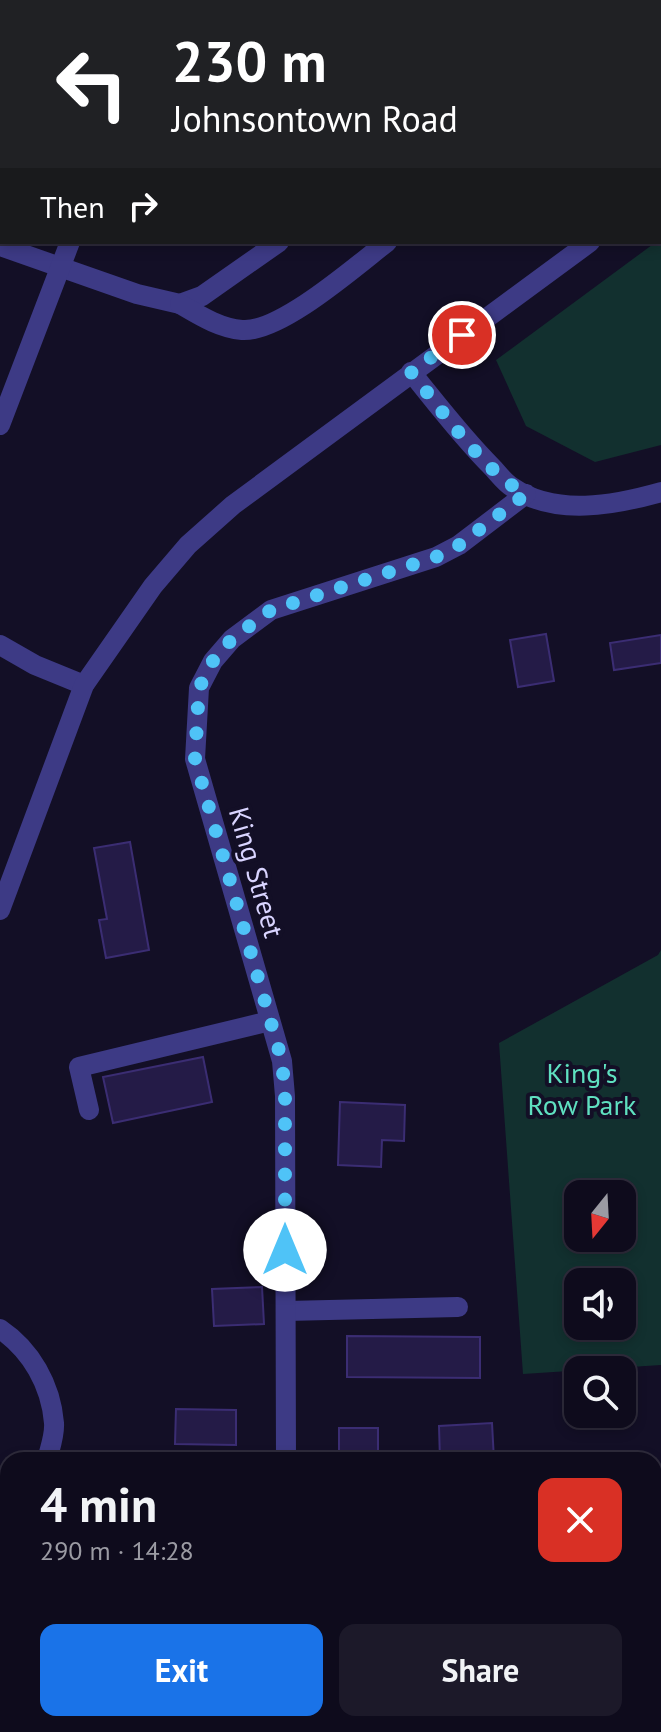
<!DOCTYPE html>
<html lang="en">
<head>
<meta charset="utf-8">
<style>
  body { margin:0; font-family:"PT Sans",sans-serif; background:#1c1929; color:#f1f3f6; height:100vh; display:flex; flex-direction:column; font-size:30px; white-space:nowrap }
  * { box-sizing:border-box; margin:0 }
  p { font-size:26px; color:#9b9ba3 }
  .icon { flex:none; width:44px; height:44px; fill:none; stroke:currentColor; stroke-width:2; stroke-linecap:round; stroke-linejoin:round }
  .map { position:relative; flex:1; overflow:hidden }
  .side { position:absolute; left:0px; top:1452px; width:662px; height:280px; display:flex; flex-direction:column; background:#0e0b1c; border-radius:24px 24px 0 0; box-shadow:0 4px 12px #0003,0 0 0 2px #2e2b3b }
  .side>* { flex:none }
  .guide { position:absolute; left:0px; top:0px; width:662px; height:244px; box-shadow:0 4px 12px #0003,0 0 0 2px #2e2b3b; background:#202124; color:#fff; overflow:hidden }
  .needle { width:52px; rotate:198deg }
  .buttons { position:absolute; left:564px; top:1180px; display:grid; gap:16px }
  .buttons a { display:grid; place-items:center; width:72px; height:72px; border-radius:16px; background:#0e0b1c; box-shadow:0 4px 12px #0003,0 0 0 2px #2e2b3b; font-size:40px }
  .pin { position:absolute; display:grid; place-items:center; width:68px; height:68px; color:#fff; margin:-34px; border:4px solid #fff; border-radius:50%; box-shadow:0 2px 8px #0007 }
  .me { position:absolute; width:88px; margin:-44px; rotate:0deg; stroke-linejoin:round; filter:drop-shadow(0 0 6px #0008) }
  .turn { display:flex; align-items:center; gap:28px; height:168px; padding:0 40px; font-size:36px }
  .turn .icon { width:104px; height:104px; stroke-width:2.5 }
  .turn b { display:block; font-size:56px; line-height:68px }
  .then { display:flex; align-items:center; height:76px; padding:0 40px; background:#0003; gap:16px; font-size:30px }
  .round { display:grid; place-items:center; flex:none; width:84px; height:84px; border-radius:16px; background:#1c1929 }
  .summary { display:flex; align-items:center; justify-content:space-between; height:136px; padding:0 40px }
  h1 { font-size:48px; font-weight:700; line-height:60px }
  .action { display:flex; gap:16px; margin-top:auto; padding:16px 40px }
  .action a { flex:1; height:92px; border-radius:16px; background:#1a73e8; color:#fff; font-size:32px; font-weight:700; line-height:92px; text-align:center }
  .action a+a { background:#1c1929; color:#f1f3f6 }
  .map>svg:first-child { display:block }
  .green { fill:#12302f; fill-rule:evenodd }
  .building { fill:#241b47; stroke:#3b2d73; stroke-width:2 }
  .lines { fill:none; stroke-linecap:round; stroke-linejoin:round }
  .minor { stroke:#3d3a85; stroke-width:20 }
  .route { stroke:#4fc3f7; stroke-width:14; stroke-dasharray:0 25.2 }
  .labels { text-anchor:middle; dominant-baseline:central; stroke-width:8; stroke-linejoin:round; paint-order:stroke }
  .street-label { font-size:28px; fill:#d9d4ff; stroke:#130f26 }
  .park-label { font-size:28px; fill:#5fe0c0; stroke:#130f26 }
</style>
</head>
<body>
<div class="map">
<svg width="661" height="1732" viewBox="0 0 661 1732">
  <rect width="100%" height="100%" fill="#130f26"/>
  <g class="green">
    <path d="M661,238V445L595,462L526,426L496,360L656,242H660Z"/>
    <path d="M661,950V1365L523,1374L499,1043L658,955ZM578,1194H622V1238H578ZM578,1282H622V1326H578Z"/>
  </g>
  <g class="building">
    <path d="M327,0H372L371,2Z"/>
    <path d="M388,0H525L387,2Z"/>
    <path d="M0,25L2,26V122L0,121Z"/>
    <path d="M546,634L554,681L518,687L510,640Z"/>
    <path d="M661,635V663L614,670L610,643Z"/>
    <path d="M130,842L149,950L106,958L99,920L107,919L94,848Z"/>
    <path d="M203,1057L212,1102L113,1123L103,1077Z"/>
    <path d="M340,1102L405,1105L404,1141L382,1140L381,1167L338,1165Z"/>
    <path d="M262,1287L264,1324L214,1326L212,1289Z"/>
    <path d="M347,1336L480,1337V1378L347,1377Z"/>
    <path d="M176,1409L236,1410V1445L175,1444Z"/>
    <path d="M492,1423L494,1460H440L439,1426Z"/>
    <rect x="339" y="1428" width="39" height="32"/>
    <path d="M654,1581L661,1582V1636H654Z"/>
  </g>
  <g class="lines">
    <g class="minor">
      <path d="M161,2V0"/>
      <path d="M660,191L661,190"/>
      <path d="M0,246L137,294L180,304L202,296L279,242"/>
      <path d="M180,304C199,315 219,328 242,330C280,333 356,266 387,242"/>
      <path d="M411,372C437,404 462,437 491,466C498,473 504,482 512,487C555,517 615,505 661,492"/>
      <path d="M0,425L70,242"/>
      <path d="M0,645L35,665L84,685"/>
      <path d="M0,910L84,685L153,586L188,545L233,505L590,242"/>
      <path d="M89,1110L79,1067L270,1021"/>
      <path d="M286,1311L458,1307"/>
      <path d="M0,1329C31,1350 51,1385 54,1423C55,1435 50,1448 47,1460"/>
      <path d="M286,1460L285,1096L282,1061L195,759L199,688L213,661L232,639L271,610L436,557L459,545L526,494"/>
      <path d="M654,1544L661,1545"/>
      <path d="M0,1546L8,1534"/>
    </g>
  </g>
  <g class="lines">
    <path class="route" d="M285,1250V1096L282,1061L195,759L199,688L213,661L232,639L271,610L436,557L459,545L526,494C484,472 441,409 411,372L462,335"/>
  </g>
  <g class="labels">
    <g class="street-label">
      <text transform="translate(257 872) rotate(74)">King Street</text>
    </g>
    <g class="park-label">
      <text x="582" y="1072">King's<tspan x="582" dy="32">Row Park</tspan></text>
    </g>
  </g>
</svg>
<div class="buttons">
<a><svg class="needle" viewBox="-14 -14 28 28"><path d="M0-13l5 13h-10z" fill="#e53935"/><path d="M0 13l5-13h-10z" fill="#9b9ba3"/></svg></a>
<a><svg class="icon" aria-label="sound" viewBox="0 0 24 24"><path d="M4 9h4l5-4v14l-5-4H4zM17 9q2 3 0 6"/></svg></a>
<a><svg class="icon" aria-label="search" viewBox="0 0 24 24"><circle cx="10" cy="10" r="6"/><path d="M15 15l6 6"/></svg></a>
</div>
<div class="pin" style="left:462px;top:335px;background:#d93025"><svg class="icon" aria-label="arrive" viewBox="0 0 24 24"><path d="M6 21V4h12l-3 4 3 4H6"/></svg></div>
<svg class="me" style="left:285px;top:1250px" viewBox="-20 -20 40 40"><circle r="19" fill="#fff"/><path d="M0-13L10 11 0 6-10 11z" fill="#4fc3f7"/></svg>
<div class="guide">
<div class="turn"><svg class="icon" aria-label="left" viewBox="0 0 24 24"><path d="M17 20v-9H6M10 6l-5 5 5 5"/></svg><div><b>230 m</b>Johnsontown Road</div></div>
<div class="then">Then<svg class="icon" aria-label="right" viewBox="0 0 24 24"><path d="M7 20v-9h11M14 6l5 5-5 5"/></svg></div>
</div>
<section class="side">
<div class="summary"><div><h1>4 min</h1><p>290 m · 14:28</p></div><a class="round" style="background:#d93025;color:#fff"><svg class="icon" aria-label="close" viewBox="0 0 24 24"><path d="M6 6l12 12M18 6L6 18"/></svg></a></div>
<div class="action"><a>Exit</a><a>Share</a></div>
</section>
</div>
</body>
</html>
